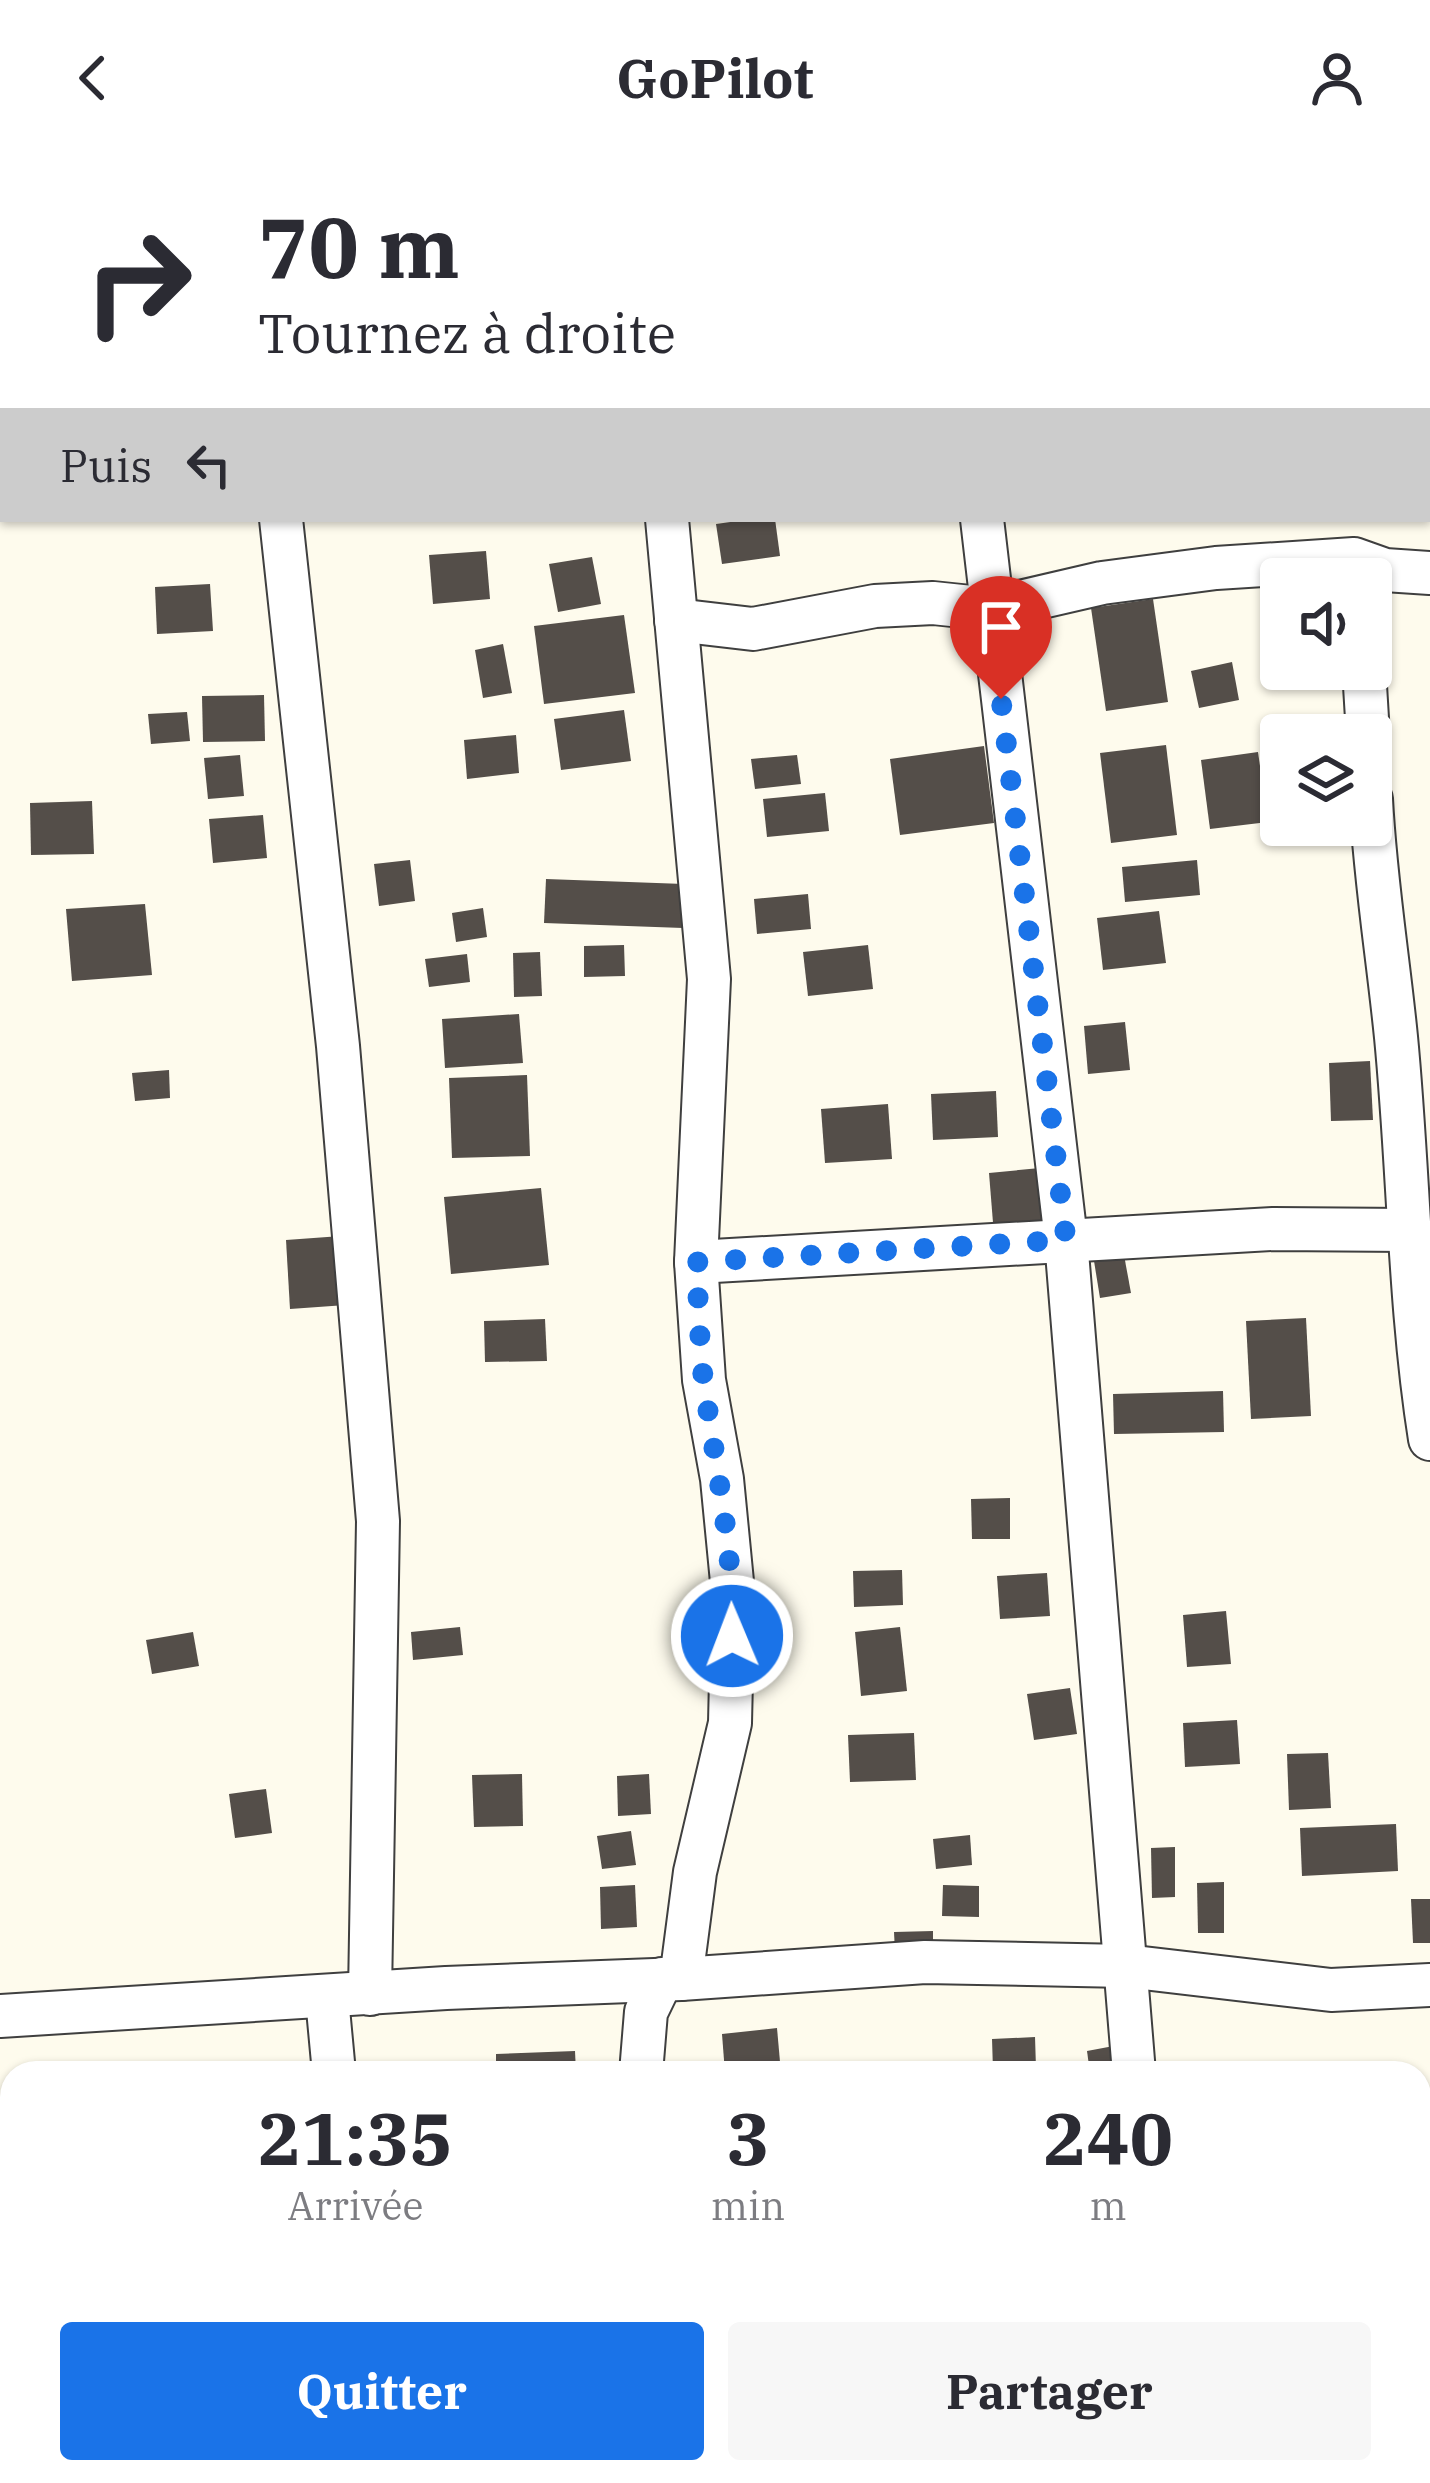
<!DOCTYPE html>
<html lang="fr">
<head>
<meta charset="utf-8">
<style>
  body { margin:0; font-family:"IBM Plex Serif",serif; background:#f7f7f7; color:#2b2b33; height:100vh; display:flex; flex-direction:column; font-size:45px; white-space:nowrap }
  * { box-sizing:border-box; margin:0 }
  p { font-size:39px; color:#7c7c81 }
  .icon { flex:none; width:66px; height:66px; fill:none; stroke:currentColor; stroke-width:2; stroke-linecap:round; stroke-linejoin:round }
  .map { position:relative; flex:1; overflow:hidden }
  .side { position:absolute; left:0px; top:1905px; width:1431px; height:423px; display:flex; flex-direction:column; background:#fff; border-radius:36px 36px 0 0; box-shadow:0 3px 9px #0004 }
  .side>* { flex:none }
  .top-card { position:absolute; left:0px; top:0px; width:1431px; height:366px; box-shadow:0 3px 9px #0004; background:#fff; color:#2b2b33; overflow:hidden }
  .controls { position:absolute; left:1260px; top:402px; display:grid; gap:24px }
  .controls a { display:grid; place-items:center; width:132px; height:132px; border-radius:12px; background:#fff; box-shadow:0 3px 9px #0004; font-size:60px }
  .pin { position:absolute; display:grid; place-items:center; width:102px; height:102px; color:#fff; margin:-123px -51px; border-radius:50% 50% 50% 0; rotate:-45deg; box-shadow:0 0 12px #0007 }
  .pin .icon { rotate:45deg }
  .me { position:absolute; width:132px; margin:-66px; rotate:359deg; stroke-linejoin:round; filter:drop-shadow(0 0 9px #0008) }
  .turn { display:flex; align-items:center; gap:42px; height:252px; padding:0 60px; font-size:54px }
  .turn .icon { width:156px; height:156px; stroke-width:2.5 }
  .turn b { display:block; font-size:84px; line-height:102px }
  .then { display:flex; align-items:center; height:114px; padding:0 60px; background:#0003; gap:24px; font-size:45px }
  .eta { display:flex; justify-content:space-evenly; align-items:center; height:204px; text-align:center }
  .eta b { font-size:72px; font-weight:700; line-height:84px }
  .primary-button { display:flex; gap:24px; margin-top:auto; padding:24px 60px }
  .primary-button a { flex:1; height:138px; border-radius:12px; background:#1a73e8; color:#fff; font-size:48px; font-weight:700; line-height:138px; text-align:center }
  .primary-button a+a { background:#f7f7f7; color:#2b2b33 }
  header { display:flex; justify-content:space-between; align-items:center; height:156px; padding:0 60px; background:#fff; font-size:54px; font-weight:700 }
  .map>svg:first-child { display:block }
  .building { fill:#544e49 }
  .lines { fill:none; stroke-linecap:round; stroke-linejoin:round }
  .street-casing { stroke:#3f3f3f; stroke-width:46 }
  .street { stroke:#fff; stroke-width:42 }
  .route { stroke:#1a73e8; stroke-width:21; stroke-dasharray:0 37.8 }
</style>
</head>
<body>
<header><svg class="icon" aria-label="back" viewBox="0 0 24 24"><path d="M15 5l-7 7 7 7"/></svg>GoPilot<svg class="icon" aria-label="person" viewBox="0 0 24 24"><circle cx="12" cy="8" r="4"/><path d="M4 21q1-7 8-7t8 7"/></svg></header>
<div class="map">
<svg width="1430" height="2327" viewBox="0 0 1430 2327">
  <rect width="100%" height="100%" fill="#fefbed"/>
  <g class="building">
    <path d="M752,363H775L780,400L722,408L716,368Z"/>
    <path d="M486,395L490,443L433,448L429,399Z"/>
    <path d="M592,401L601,448L558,456L549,408Z"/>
    <path d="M210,428L213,475L157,478L155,431Z"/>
    <path d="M1153,443L1168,546L1106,555L1091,452Z"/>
    <path d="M624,459L635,537L544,548L534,470Z"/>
    <path d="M503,488L512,537L483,542L475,494Z"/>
    <path d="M1232,506L1239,544L1199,552L1191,515Z"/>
    <path d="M1286,513H1322V516L1287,520Z"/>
    <path d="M264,539L265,585L203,586L202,540Z"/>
    <path d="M624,554L631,605L561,614L554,563Z"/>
    <path d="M187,556L190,585L151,588L148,558Z"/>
    <path d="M516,579L519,617L467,623L464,584Z"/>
    <path d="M1166,589L1177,679L1111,687L1100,597Z"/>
    <path d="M984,590L994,667L900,679L890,603Z"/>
    <path d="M1258,596L1268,666L1210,673L1201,604Z"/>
    <path d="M240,599L244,640L208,643L204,602Z"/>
    <path d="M797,599L801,628L755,633L751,603Z"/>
    <path d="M825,637L829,675L767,681L763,643Z"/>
    <path d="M92,645L94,698L31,699L30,647Z"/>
    <path d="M263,659L267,702L213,707L209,663Z"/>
    <path d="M410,704L415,745L379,750L374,708Z"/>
    <path d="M1197,704L1200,739L1125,746L1122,711Z"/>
    <path d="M546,723L684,728L683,772L544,767Z"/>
    <path d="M808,738L811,773L757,778L754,743Z"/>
    <path d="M145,748L152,819L72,825L66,753Z"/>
    <path d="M483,752L487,781L456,786L452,757Z"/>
    <path d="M1159,755L1166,807L1103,814L1097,762Z"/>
    <path d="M624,789L625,820L584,821V790Z"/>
    <path d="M868,789L873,833L808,840L803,796Z"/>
    <path d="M540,796L542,840L514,841L513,797Z"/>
    <path d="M467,798L470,826L429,831L425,803Z"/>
    <path d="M519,858L523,907L445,912L442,863Z"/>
    <path d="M1125,866L1130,914L1088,918L1084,870Z"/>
    <path d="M1370,905L1373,964L1331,965L1329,907Z"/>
    <path d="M169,914L170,942L135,945L132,917Z"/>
    <path d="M527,919L530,1000L452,1002L449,922Z"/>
    <path d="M996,935L998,981L933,984L931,938Z"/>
    <path d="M888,948L892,1003L825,1007L821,953Z"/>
    <path d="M1040,1012L1046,1076L994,1079L989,1017Z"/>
    <path d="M541,1032L549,1109L451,1118L444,1041Z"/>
    <path d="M341,1080L346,1149L290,1153L286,1084Z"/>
    <path d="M1124,1099L1131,1137L1100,1142L1094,1105Z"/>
    <path d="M1306,1162L1311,1260L1251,1263L1246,1165Z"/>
    <path d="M545,1163L547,1205L485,1206L484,1165Z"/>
    <path d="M1223,1235L1224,1276L1114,1278L1113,1238Z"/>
    <path d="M1010,1342V1383H972L971,1343Z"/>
    <path d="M902,1414L903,1449L854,1451L853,1415Z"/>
    <path d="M1047,1417L1050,1460L1000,1463L997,1420Z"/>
    <path d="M1226,1455L1231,1508L1187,1511L1183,1459Z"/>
    <path d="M460,1471L463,1499L413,1504L411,1476Z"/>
    <path d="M900,1471L907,1535L861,1540L855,1476Z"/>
    <path d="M193,1476L199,1510L152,1518L146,1484Z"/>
    <path d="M1070,1532L1077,1578L1034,1584L1027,1538Z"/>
    <path d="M1237,1564L1240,1608L1185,1611L1183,1567Z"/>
    <path d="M914,1577L916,1624L850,1626L848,1579Z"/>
    <path d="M1328,1597L1331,1652L1289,1654L1287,1598Z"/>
    <path d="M522,1618L523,1670L474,1671L472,1619Z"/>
    <path d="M649,1618L651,1658L618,1660L617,1620Z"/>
    <path d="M266,1633L272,1677L235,1682L229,1638Z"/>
    <path d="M1396,1668L1398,1715L1302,1720L1300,1672Z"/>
    <path d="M631,1675L636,1709L602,1713L597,1680Z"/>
    <path d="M970,1679L972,1709L936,1713L933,1683Z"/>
    <path d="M1175,1691V1741L1152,1742L1151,1692Z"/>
    <path d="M1224,1726V1777H1198L1197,1727Z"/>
    <path d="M635,1729L637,1771L601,1773L600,1731Z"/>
    <path d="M943,1729L979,1730V1761L942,1760Z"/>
    <path d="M1411,1743H1430V1787H1413Z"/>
    <path d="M933,1775V1795L895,1796L894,1776Z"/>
    <path d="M777,1872L781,1917H725L722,1878Z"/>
    <path d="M1035,1881L1036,1913L993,1914L992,1883Z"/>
    <path d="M1119,1889L1124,1914L1090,1917L1087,1895Z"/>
    <path d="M575,1895L576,1917H496V1898Z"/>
    <path d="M754,2316H878V2324L754,2320Z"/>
  </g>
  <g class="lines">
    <g class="street-casing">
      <g id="street">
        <path d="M254,0V3"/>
        <path d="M632,0L633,3"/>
        <path d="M949,0V3"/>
        <path d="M1282,0V3"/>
        <path d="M0,339L3,338"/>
        <path d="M281,363L338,890L378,1365L370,1838"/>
        <path d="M667,363L709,823L696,1106L704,1224L722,1323L733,1436L730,1567L695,1716L681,1823"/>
        <path d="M982,363L1066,1084L1134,1917"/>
        <path d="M676,464L753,473L875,450L933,447L990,453L1102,427L1216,412L1354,403L1385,414L1430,417"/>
        <path d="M1364,513L1368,579"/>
        <path d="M1371,643C1375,723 1388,801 1396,881C1409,1015 1409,1150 1430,1283"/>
        <path d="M696,1106L1273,1073L1409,1074"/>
        <path d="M327,1842L334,1917"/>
        <path d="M0,1860L446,1832L681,1823L925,1806L1126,1810L1331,1834L1430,1829"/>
        <path d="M641,1917L646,1856L662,1823"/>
        <path d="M0,2164L12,2260"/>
        <path d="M1419,2204L1430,2140"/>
        <path d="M19,2316L20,2327"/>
        <path d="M358,2316V2327"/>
        <path d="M665,2316V2327"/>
        <path d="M1122,2327L1123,2316"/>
        <path d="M1398,2327L1400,2316"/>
      </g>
    </g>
    <use href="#street" class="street"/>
  </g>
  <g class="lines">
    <path class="route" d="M732,1480C734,1394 716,1312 704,1228C699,1188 699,1146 696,1106L1066,1084L1001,543"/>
  </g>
</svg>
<div class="controls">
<a><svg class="icon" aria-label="sound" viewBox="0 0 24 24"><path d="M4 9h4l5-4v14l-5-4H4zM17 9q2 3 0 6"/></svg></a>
<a><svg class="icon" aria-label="layers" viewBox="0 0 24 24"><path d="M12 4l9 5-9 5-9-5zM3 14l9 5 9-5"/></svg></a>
</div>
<div class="pin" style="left:1001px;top:543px;background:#d93025"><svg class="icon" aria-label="arrive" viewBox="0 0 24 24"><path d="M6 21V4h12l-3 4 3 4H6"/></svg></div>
<svg class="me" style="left:732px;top:1480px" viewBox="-20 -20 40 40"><circle r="17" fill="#1a73e8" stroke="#fff" stroke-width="3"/><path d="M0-11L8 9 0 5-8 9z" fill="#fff"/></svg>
<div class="top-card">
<div class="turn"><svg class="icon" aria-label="right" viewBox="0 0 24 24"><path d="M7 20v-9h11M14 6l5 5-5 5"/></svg><div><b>70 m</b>Tournez à droite</div></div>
<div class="then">Puis<svg class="icon" aria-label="left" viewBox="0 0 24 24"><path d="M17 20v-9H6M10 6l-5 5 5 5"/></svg></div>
</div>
<section class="side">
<div class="eta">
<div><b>21:35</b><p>Arrivée</p></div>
<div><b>3</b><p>min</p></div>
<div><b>240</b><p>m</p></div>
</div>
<div class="primary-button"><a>Quitter</a><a>Partager</a></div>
</section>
</div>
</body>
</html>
